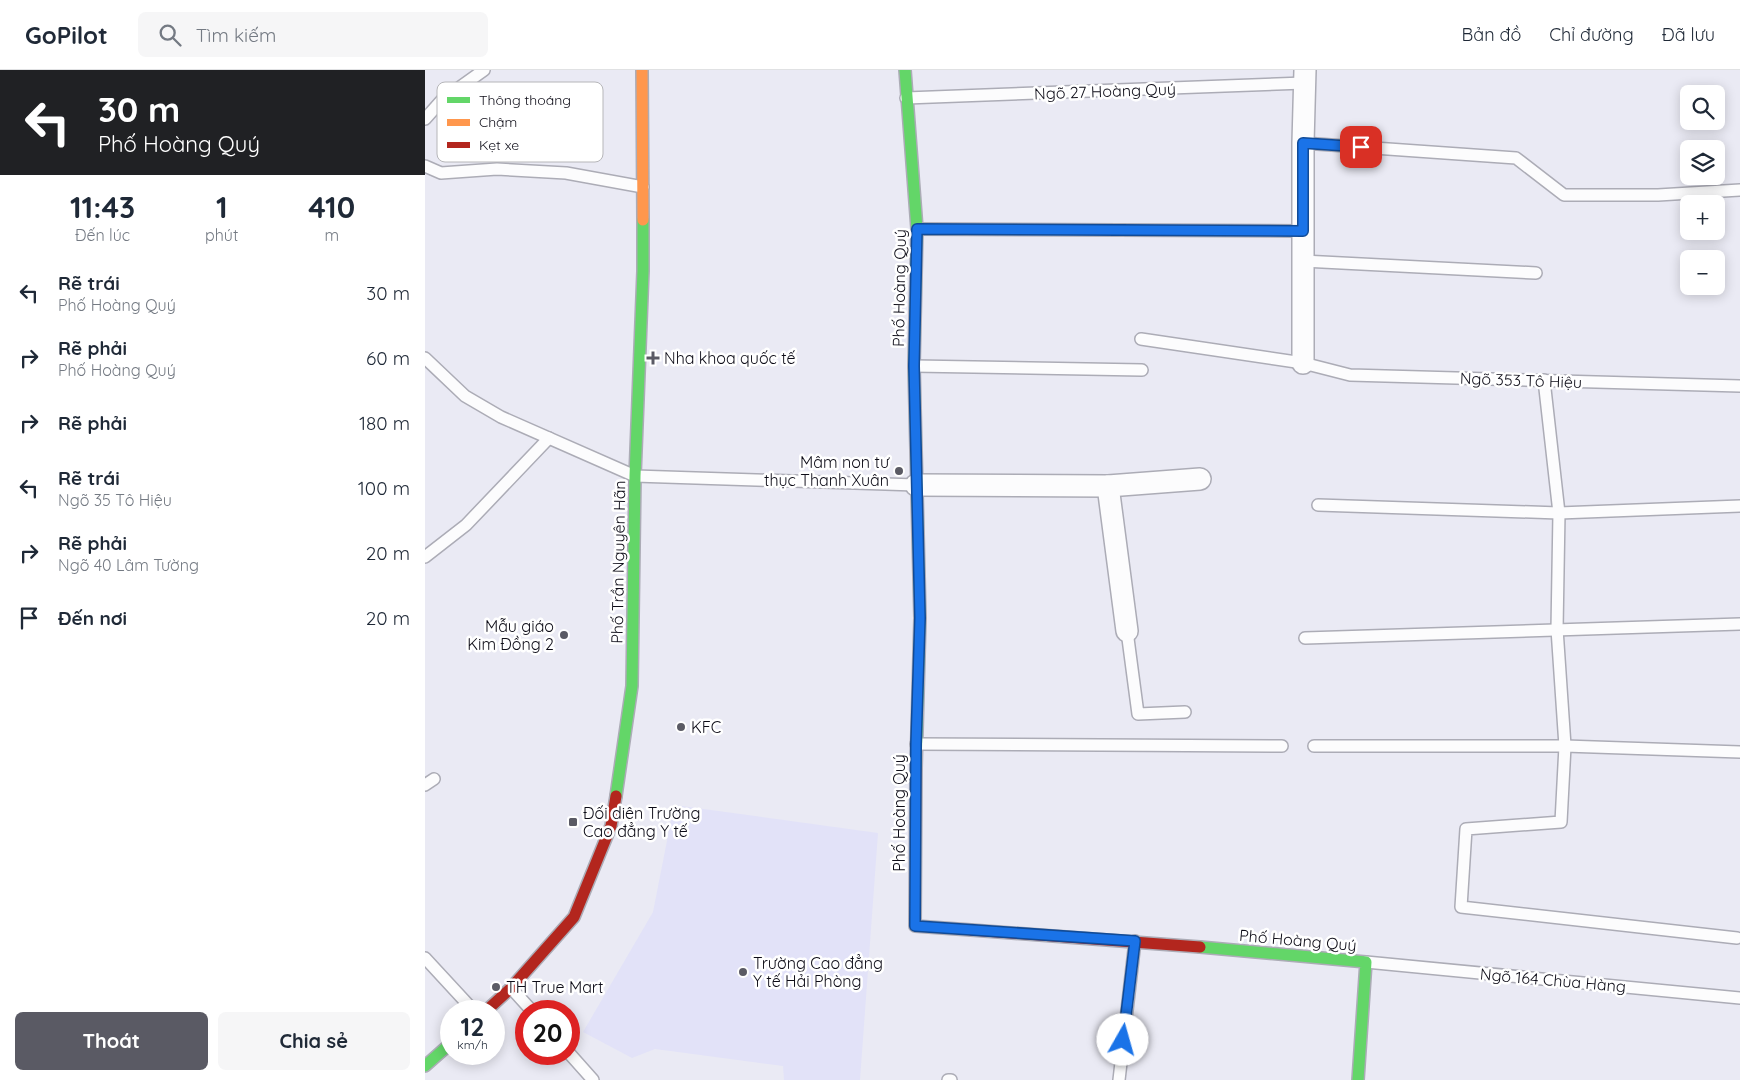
<!DOCTYPE html>
<html lang="vi">
<head>
<meta charset="utf-8">
<style>
  body { margin:0; font-family:Quicksand,sans-serif; background:#f6f6f7; color:#1f2937; height:100vh; display:flex; flex-direction:column; font-size:19px; white-space:nowrap }
  * { box-sizing:border-box; margin:0 }
  p { font-size:16px; color:#747a83 }
  .icon { flex:none; width:28px; height:28px; fill:none; stroke:currentColor; stroke-width:2; stroke-linecap:round; stroke-linejoin:round }
  .map { position:relative; flex:1; overflow:hidden }
  .side { display:flex; flex-direction:column; background:#fff; width:425px }
  .side>* { flex:none }
  .banner { background:#202124; color:#fff; overflow:hidden }
  .controls { position:absolute; left:1255px; top:15px; display:grid; gap:10px }
  .controls a { display:grid; place-items:center; width:45px; height:45px; border-radius:8px; background:#fff; box-shadow:0 2px 12px #0003; font-size:25px }
  .speed { position:absolute; left:15px; top:930px; display:flex; gap:10px; font-size:25px; font-weight:700; text-align:center }
  .speed>* { display:grid; place-content:center; width:65px; height:65px; border-radius:50%; background:#fff; box-shadow:0 2px 12px #0003; line-height:1 }
  .speed small { font-size:12px; font-weight:400 }
  .speed .limit { border:8px solid #d22; background:#fff; color:#111 }
  .pin { position:absolute; display:grid; place-items:center; width:42px; height:42px; color:#fff; margin:-21px; border-radius:10px; box-shadow:0 2px 8px #0006 }
  .me { position:absolute; width:55px; margin:-28px; rotate:7deg; stroke-linejoin:round; filter:drop-shadow(0 0 4px #0008) }
  .turn { display:flex; align-items:center; gap:18px; height:105px; padding:0 15px; font-size:22px }
  .turn .icon { width:65px; height:65px; stroke-width:2.5 }
  .turn b { display:block; font-size:35px; line-height:42px }
  .eta { display:flex; justify-content:space-evenly; align-items:center; height:85px; text-align:center }
  .eta b { font-size:30px; font-weight:800; line-height:35px }
  .button { display:flex; gap:10px; margin-top:auto; padding:10px 15px }
  .button a { flex:1; height:58px; border-radius:8px; background:#5a5a64; color:#fff; font-size:20px; font-weight:800; line-height:58px; text-align:center }
  .button a+a { background:#f6f6f7; color:#1f2937 }
  ul { padding:0; list-style:none }
  li { display:flex; align-items:center; gap:15px; height:65px; padding:0 15px }
  li div { flex:1 }
  li b { display:block; font-size:19px }
  li em { font-style:normal }
  header { display:flex; align-items:center; gap:30px; box-sizing:border-box; height:70px; padding:0 25px; background:#fff; border-bottom:1px solid #e0e1e3 }
  header strong { font-size:24px }
  nav { display:flex; gap:28px; margin-inline-start:auto; font-size:18px }
  .search { width:350px; height:45px; background:#f6f6f7; display:flex; align-items:center; gap:12px; box-sizing:border-box; padding:0 18px; border-radius:8px; color:#747a83; font-size:19px }
  main { display:flex; flex:1; min-height:0 }
  .map>svg:first-child { display:block }
  .built { fill:#e2e2f8 }
  .lines { fill:none; stroke-linecap:round; stroke-linejoin:round }
  .lane-casing { stroke:#acacb6; stroke-width:14 }
  .street-casing { stroke:#acacb6; stroke-width:24 }
  .fast-casing { stroke:#acacb6; stroke-width:14 }
  .slow-casing { stroke:#acacb6; stroke-width:14 }
  .jam-casing { stroke:#acacb6; stroke-width:14 }
  .lane { stroke:#fcfcfd; stroke-width:11 }
  .street { stroke:#fcfcfd; stroke-width:21 }
  .fast { stroke:#63d668; stroke-width:11 }
  .slow { stroke:#ff974d; stroke-width:11 }
  .jam { stroke:#b3261e; stroke-width:11 }
  .route-casing { stroke:#114b97; stroke-width:12 }
  .route { stroke:#1a73e8; stroke-width:9 }
  .poi-dot { fill:#5a5a64; stroke:#fff; stroke-width:2 }
  .labels { text-anchor:middle; dominant-baseline:central; stroke-width:5; stroke-linejoin:round; paint-order:stroke }
  .street-label { font-size:16px; fill:#0d0c17; stroke:#fff }
  .poi-label { font-size:16px; fill:#0d0c17; stroke:#fff; text-anchor:start }
  .key { fill:#fff; stroke:#b6b6b9; stroke-width:1 }
  .key-label { font-size:14px; fill:#0d0c17 }
</style>
</head>
<body>
<header>
<strong>GoPilot</strong>
<div class="search"><svg class="icon" aria-label="search" viewBox="0 0 24 24"><circle cx="10" cy="10" r="6"/><path d="M15 15l6 6"/></svg>Tìm kiếm</div>
<nav><a>Bản đồ</a><a>Chỉ đường</a><a>Đã lưu</a></nav>
</header>
<main>
<section class="side">
<div class="banner">
<div class="turn"><svg class="icon" aria-label="left" viewBox="0 0 24 24"><path d="M17 20v-9H6M10 6l-5 5 5 5"/></svg><div><b>30 m</b>Phố Hoàng Quý</div></div>
</div>
<div class="eta">
<div><b>11:43</b><p>Đến lúc</p></div>
<div><b>1</b><p>phút</p></div>
<div><b>410</b><p>m</p></div>
</div>
<ul>
<li><svg class="icon" aria-label="left" viewBox="0 0 24 24"><path d="M17 20v-9H6M10 6l-5 5 5 5"/></svg><div><b>Rẽ trái</b><p>Phố Hoàng Quý</p></div><em>30 m</em></li>
<li><svg class="icon" aria-label="right" viewBox="0 0 24 24"><path d="M7 20v-9h11M14 6l5 5-5 5"/></svg><div><b>Rẽ phải</b><p>Phố Hoàng Quý</p></div><em>60 m</em></li>
<li><svg class="icon" aria-label="right" viewBox="0 0 24 24"><path d="M7 20v-9h11M14 6l5 5-5 5"/></svg><div><b>Rẽ phải</b></div><em>180 m</em></li>
<li><svg class="icon" aria-label="left" viewBox="0 0 24 24"><path d="M17 20v-9H6M10 6l-5 5 5 5"/></svg><div><b>Rẽ trái</b><p>Ngõ 35 Tô Hiệu</p></div><em>100 m</em></li>
<li><svg class="icon" aria-label="right" viewBox="0 0 24 24"><path d="M7 20v-9h11M14 6l5 5-5 5"/></svg><div><b>Rẽ phải</b><p>Ngõ 40 Lâm Tường</p></div><em>20 m</em></li>
<li><svg class="icon" aria-label="arrive" viewBox="0 0 24 24"><path d="M6 21V4h12l-3 4 3 4H6"/></svg><div><b>Đến nơi</b></div><em>20 m</em></li>
</ul>
<div class="button"><a>Thoát</a><a>Chia sẻ</a></div>
</section>
<div class="map">
<svg width="1315" height="1010" viewBox="0 0 1315 1010">
  <rect width="100%" height="100%" fill="#eaeaf4"/>
  <path class="built" d="M249,735L453,763L435,1010H359L358,996L230,979L207,988L158,962L228,842Z"/>
  <g class="lines">
    <g class="lane-casing">
      <g id="lane">
        <path d="M481,28L879,13"/>
        <path d="M0,49L17,30L59,0"/>
        <path d="M878,73L1091,88L1139,125H1233L1315,120"/>
        <path d="M0,96L16,103L72,99L141,103L218,117"/>
        <path d="M492,159L878,161"/>
        <path d="M878,191L1111,203"/>
        <path d="M716,269L878,293L925,305L1315,316"/>
        <path d="M0,288L40,326L76,347L210,406L491,415"/>
        <path d="M489,296L717,300"/>
        <path d="M893,435L1134,443L1315,436"/>
        <path d="M0,487L41,455L124,368"/>
        <path d="M702,561L713,644L760,642"/>
        <path d="M880,568L1315,554"/>
        <path d="M491,674L857,676"/>
        <path d="M889,676H1140L1132,559L1134,443L1119,310"/>
        <path d="M0,715L9,709"/>
        <path d="M1312,868L1036,837L1041,759L1136,752L1140,676L1315,682"/>
        <path d="M0,888L49,941"/>
        <path d="M941,892L1315,928"/>
        <path d="M86,918L107,941"/>
        <path d="M144,983L168,1010"/>
        <path d="M523,1010H526"/>
        <path d="M694,1010L710,871"/>
      </g>
    </g>
    <g class="street-casing">
      <g id="street">
        <path d="M878,293V73L880,0"/>
        <path d="M491,415L683,416L775,409"/>
        <path d="M683,416L702,561"/>
      </g>
    </g>
    <g class="fast-casing">
      <g id="fast">
        <path d="M480,0L492,159L489,296L495,548L491,698"/>
        <path d="M191,726L207,616L210,406L218,201V150"/>
        <path d="M775,877L941,892L933,1010"/>
        <path d="M0,996L26,973"/>
      </g>
    </g>
    <g class="slow-casing">
      <g id="slow">
        <path d="M217,0L218,150"/>
        <path d="M491,698L490,856L546,860"/>
      </g>
    </g>
    <g class="jam-casing">
      <g id="jam">
        <path d="M546,860L775,877"/>
        <path d="M61,941L86,918L149,847L186,756L191,726"/>
      </g>
    </g>
    <use href="#lane" class="lane"/>
    <use href="#street" class="street"/>
    <use href="#fast" class="fast"/>
    <use href="#slow" class="slow"/>
    <use href="#jam" class="jam"/>
  </g>
  <g class="lines">
    <g class="route-casing">
      <path id="route" d="M698,970L710,871L490,856L491,674L495,548L489,296L492,159L878,161V73L936,77"/>
    </g>
    <use href="#route" class="route"/>
  </g>
  <g class="poi-dot">
    <path d="M225.5 280.5h5v5h5v5h-5v5h-5v-5h-5v-5h5z"/>
    <circle cx="474" cy="401" r="5"/>
    <circle cx="139" cy="565" r="5"/>
    <circle cx="256" cy="657" r="5"/>
    <rect x="143" y="747" width="10" height="10" rx="2.5"/>
    <circle cx="318" cy="902" r="5"/>
    <circle cx="71" cy="917" r="5"/>
  </g>
  <g class="labels">
    <g class="street-label">
      <text transform="translate(680 21) rotate(-2)">Ngõ 27 Hoàng Quý</text>
      <text transform="translate(474 218) rotate(-89)">Phố Hoàng Quý</text>
      <text transform="translate(1096 310) rotate(2)">Ngõ 353 Tô Hiệu</text>
      <text transform="translate(193 492) rotate(-89)">Phố Trần Nguyên Hãn</text>
      <text transform="translate(474 743) rotate(-90)">Phố Hoàng Quý</text>
      <text transform="translate(873 870) rotate(5)">Phố Hoàng Quý</text>
      <text transform="translate(1128 910) rotate(5)">Ngõ 164 Chùa Hàng</text>
    </g>
    <g class="poi-label">
      <text x="239" y="288">Nha khoa quốc tế</text>
      <text x="464" y="392" text-anchor="end">Mâm non tư<tspan x="464" dy="18">thục Thanh Xuân</tspan></text>
      <text x="129" y="556" text-anchor="end">Mẫu giáo<tspan x="129" dy="18">Kim Đồng 2</tspan></text>
      <text x="266" y="657">KFC</text>
      <text x="158" y="743">Đối diện Trường<tspan x="158" dy="18">Cao đẳng Y tế</tspan></text>
      <text x="328" y="893">Trường Cao đẳng<tspan x="328" dy="18">Y tế Hải Phòng</tspan></text>
      <text x="81" y="917">TH True Mart</text>
    </g>
  </g>
  <rect x="12" y="12" width="166" height="80" rx="8" class="key"/>
  <rect x="22" y="27" width="23" height="6" fill="#63d668"/>
  <rect x="22" y="49" width="23" height="7" fill="#ff974d"/>
  <rect x="22" y="72" width="23" height="6" fill="#b3261e"/>
  <g class="key-label">
    <text x="54" y="35">Thông thoáng</text>
    <text x="54" y="57">Chậm</text>
    <text x="54" y="80">Kẹt xe</text>
  </g>
</svg>
<div class="controls">
<a><svg class="icon" aria-label="search" viewBox="0 0 24 24"><circle cx="10" cy="10" r="6"/><path d="M15 15l6 6"/></svg></a>
<a><svg class="icon" aria-label="layers" viewBox="0 0 24 24"><path d="M12 4l9 5-9 5-9-5zM3 14l9 5 9-5"/></svg></a>
<a>+</a>
<a>−</a>
</div>
<div class="speed"><div>12<small>km/h</small></div><div class="limit">20</div></div>
<div class="pin" style="left:936px;top:77px;background:#d93025"><svg class="icon" aria-label="arrive" viewBox="0 0 24 24"><path d="M6 21V4h12l-3 4 3 4H6"/></svg></div>
<svg class="me" style="left:698px;top:970px" viewBox="-20 -20 40 40"><circle r="19" fill="#fff"/><path d="M0-13L10 11 0 6-10 11z" fill="#1a73e8"/></svg>
</div>
</main>
</body>
</html>
